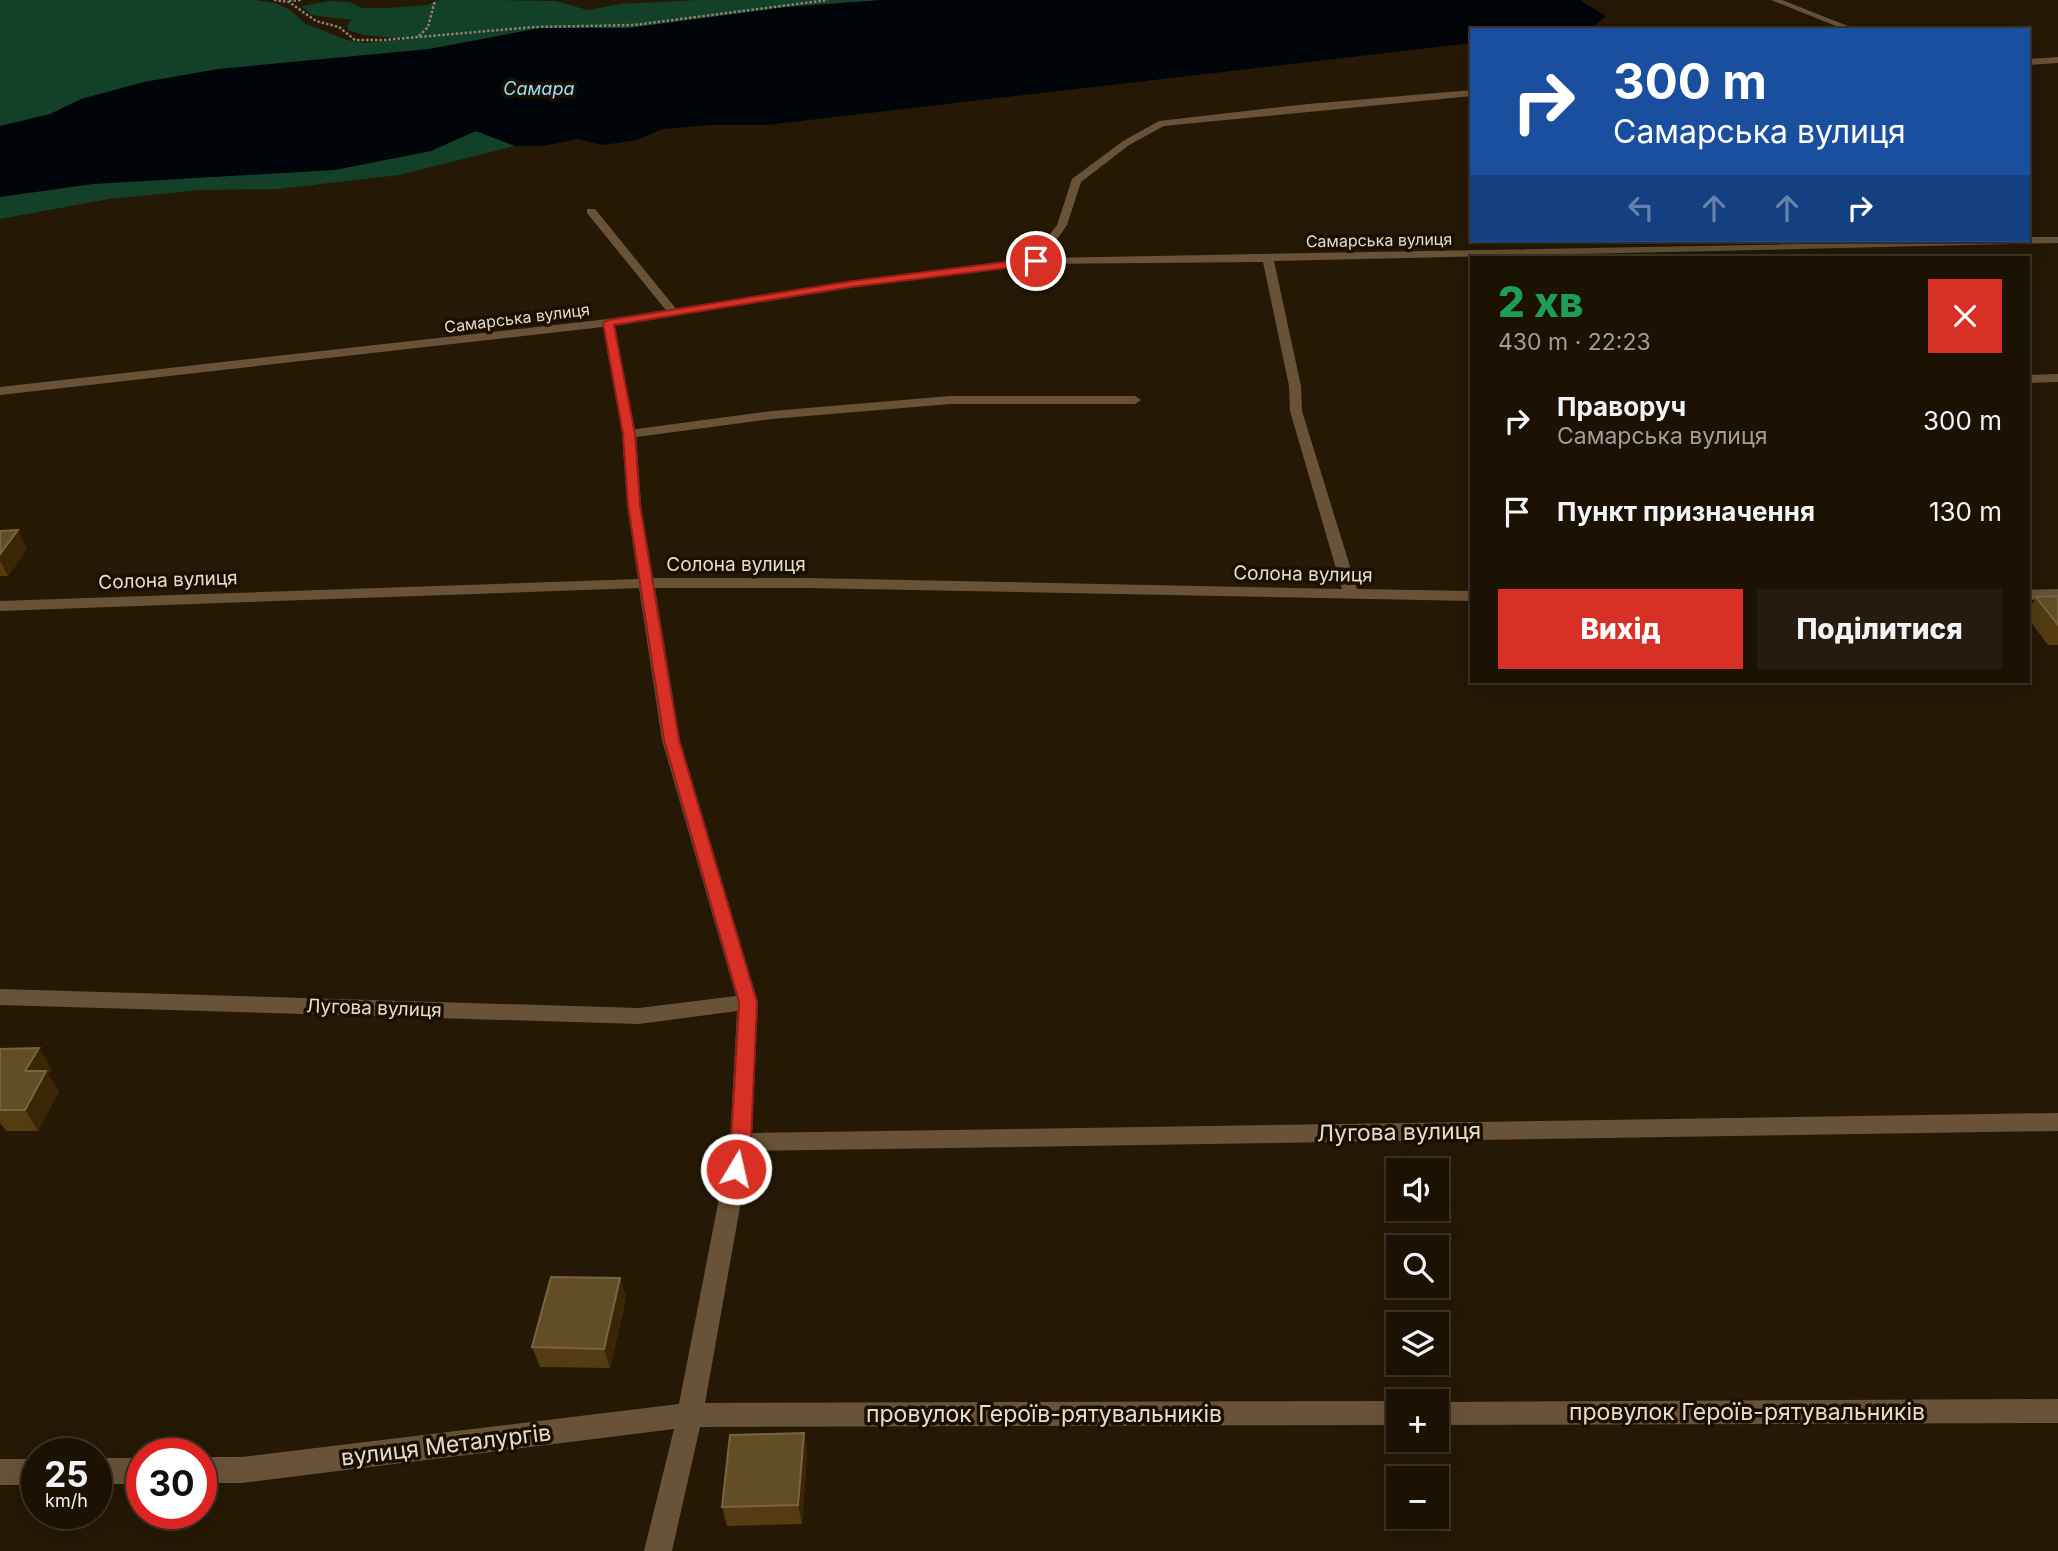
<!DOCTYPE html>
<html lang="uk">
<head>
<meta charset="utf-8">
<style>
  body { margin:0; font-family:Inter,sans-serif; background:#251b0e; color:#f1f3f6; height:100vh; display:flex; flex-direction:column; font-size:26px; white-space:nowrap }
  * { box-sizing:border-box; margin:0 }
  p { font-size:23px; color:#a09e9a }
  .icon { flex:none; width:38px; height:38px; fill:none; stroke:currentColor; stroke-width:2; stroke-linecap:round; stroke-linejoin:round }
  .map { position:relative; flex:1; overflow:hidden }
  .drawer { position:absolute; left:1470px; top:256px; width:560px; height:427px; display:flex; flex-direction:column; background:#1c1204; border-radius:0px; box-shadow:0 7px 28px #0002,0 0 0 2px #3a3226 }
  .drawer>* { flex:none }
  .hud { position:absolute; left:1470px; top:28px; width:560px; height:214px; border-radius:0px; box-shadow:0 7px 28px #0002,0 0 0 2px #3a3226; background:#1a4fa0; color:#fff; overflow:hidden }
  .tools { position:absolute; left:1386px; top:1158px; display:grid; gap:14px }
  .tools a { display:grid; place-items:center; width:63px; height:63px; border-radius:0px; background:#1c1204; box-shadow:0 7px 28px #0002,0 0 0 2px #3a3226; font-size:35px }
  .speed { position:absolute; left:21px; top:1438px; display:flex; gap:14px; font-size:35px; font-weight:700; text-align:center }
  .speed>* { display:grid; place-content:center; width:91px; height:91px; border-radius:50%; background:#1c1204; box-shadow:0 7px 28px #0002,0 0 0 2px #3a3226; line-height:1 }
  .speed small { font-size:18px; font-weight:400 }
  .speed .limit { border:10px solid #d22; background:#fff; color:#111 }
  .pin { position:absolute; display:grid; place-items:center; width:60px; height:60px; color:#fff; margin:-30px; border:4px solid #fff; border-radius:50%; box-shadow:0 2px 7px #0007 }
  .me { position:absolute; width:77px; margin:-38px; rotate:9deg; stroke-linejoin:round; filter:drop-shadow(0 0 5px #0008) }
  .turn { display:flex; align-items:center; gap:24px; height:147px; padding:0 28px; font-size:32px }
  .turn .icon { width:91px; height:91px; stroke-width:2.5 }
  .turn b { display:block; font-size:49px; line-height:60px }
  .lanes { display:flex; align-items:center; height:66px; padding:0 28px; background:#0003; justify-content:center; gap:35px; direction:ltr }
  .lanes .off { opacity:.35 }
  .round { display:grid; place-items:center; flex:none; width:74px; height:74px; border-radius:0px; background:#251b0e }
  .summary { display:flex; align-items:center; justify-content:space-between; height:119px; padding:0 28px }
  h1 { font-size:42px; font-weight:800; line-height:52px; color:#1e9e55 }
  .primary-button { display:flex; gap:14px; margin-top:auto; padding:14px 28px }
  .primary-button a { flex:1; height:80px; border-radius:0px; background:#d93025; color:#fff; font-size:28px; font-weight:800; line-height:80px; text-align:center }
  .primary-button a+a { background:#251b0e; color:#f1f3f6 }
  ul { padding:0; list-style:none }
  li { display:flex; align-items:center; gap:21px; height:91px; padding:0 28px }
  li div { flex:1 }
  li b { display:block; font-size:26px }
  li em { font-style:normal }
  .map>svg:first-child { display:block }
  .green { fill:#134028 }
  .water { fill:#000509 }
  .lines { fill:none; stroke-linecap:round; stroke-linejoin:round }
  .path { stroke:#8c8172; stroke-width:2.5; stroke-dasharray:2.5 2; stroke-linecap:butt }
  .lane { fill:#695338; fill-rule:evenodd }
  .street { fill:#695338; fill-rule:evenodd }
  .wall { fill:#533c11 }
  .shaded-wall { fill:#3a2604 }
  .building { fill:#634d26; stroke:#776440; stroke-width:2 }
  .route { fill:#d93025; stroke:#8d1f18; stroke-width:2 }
  .labels { text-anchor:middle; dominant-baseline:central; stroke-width:7; stroke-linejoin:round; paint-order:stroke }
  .far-street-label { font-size:16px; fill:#e4dccf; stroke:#1b0f00 }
  .far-water-label { font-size:18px; font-style:italic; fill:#94dffd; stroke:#1b0f00 }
  .street-label { font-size:19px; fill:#e4dccf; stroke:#1b0f00 }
  .near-street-label { font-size:23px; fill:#e4dccf; stroke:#1b0f00 }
</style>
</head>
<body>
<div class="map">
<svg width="2058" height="1551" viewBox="0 0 2058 1551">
  <rect width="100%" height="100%" fill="#251805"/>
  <path class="green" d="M0,0H255L276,3L290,10L304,23L347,40L364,43L408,39L363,35L348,30V24L352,20L311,15L302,6L331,1L349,2L363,8H387L427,5L440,0H501L556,1L587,10L621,4L698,0H883L787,7L630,28H540L476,131L515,146L399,175L278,189L201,190L109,199L0,219Z"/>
  <path class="water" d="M883,0H1580L1606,16L1593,27L1472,30V43L766,125H711L663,129L637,140L603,145L578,139L544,146H515L476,131L431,151L335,170L93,184L0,197V126L50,114L81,99L144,82L218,69L429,49L540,28H630L787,7Z"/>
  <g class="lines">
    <g class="path">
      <path d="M274,0L289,2L316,21L339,27L355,40H384L534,27L634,25L828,0"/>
      <path d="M289,1L301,0"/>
      <path d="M419,36L428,27L435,0"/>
    </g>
    <g class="lane">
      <path d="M1771,0H1782L1858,30H1846Z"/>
      <path d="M587,209H595L677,310V314H669L587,213Z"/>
      <path d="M950,396H1135L1141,400L1135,404H950L772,419L629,438L622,434L629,430L772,411Z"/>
    </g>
    <g class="street">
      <path d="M2058,57V63L2028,65V59Z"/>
      <path d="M1472,90V96L1164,126L1129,145L1081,182L1067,225L1044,258L2028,240V237H2058V243L1274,261L1301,386L1302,411L1357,589L1472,591V601L808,588H655L680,740L758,1002L752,1133L2058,1113V1131L750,1151L705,1403L1398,1401L1400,1402L1398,1425L700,1427L672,1551H644L674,1429L242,1483H201V1457H242L679,1404L730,1142L737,1011L639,1024L0,1005V989L639,1008L736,996L662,740L639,588L0,611V601L638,579L627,505L622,434L603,327L0,395V387L608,319L852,281L1032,258L1057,225L1072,179L1123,141L1159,121L1308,104ZM1263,262L1289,386L1290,411L1342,589L808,578H653L641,505L636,434L614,326L852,287L1036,264Z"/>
      <path d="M2058,374V382L2028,383V375Z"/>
      <path d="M2058,589V599L2028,600V590Z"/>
      <path d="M2058,1399V1423L1437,1425L1435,1402Z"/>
      <rect x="96" y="1458" width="46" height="26"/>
      <rect x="0" y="1459" width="37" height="26"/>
    </g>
  </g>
  <g class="wall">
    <path d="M0,531L27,549L8,576H0Z"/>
    <path d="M2058,596V645H2048L2028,618V613L2036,597Z"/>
    <path d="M1472,597V622L1468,612Z"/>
    <path d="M0,1049L52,1069L48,1075L59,1091L38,1131H6L0,1123Z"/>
    <path d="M620,1278L626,1298L610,1368L540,1367L532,1347Z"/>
    <path d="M804,1433L807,1452L802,1524L727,1526L722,1507Z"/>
  </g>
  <g class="shaded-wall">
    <path d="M18,530L27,549L8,576L0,561V554Z"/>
    <path d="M39,1048L52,1069L48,1075L59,1091L38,1131L25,1110V1071Z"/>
    <path d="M620,1278L626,1298L610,1368L604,1349Z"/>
    <path d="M804,1433L807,1452L802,1524L798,1505Z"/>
  </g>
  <g class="building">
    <path d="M18,530L0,554V531Z"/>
    <path d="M2058,596V625L2036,597Z"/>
    <path d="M39,1048L25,1071H46L25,1110H0V1049Z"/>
    <path d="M551,1277L620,1278L604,1349L532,1347Z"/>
    <path d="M804,1433L798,1505L722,1507L730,1435Z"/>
  </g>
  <path class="route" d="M1036,258L1041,261L1040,264L852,287L614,325L635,434L640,505L679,740L757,1002L751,1142L743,1175L736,1178L728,1175L725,1169L731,1142L739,1002L664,740L628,505L623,434L603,323L608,320L852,281Z"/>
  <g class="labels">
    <g class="far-street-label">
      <text transform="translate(1379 240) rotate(-1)">Самарська вулиця</text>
      <text transform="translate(517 318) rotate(-7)">Самарська вулиця</text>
    </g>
    <g class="far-water-label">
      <text x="539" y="88">Самара</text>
    </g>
    <g class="street-label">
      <text x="736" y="564">Солона вулиця</text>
      <text transform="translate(1303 574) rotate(1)">Солона вулиця</text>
      <text transform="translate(168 580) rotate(-2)">Солона вулиця</text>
      <text transform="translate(374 1008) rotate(2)">Лугова вулиця</text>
    </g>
    <g class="near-street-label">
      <text transform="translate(1399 1132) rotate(-1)">Лугова вулиця</text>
      <text x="1747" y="1412">провулок Героїв-рятувальників</text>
      <text x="1044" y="1414">провулок Героїв-рятувальників</text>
      <text transform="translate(446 1445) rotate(-7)">вулиця Металургів</text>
    </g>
  </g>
</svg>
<div class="tools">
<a><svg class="icon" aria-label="sound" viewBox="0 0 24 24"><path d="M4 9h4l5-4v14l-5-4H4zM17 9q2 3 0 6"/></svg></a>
<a><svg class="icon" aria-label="search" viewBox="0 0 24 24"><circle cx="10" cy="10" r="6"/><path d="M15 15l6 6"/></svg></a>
<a><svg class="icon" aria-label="layers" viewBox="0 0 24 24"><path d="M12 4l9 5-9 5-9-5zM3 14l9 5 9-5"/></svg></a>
<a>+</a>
<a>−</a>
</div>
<div class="speed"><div>25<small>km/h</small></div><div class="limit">30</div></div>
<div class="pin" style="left:1036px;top:261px;background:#d93025"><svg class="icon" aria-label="arrive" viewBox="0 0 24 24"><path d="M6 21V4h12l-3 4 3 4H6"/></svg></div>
<svg class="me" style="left:736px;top:1169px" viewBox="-20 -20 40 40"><circle r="17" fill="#d93025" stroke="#fff" stroke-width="3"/><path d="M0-11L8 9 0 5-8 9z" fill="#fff"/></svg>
<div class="hud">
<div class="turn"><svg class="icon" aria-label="right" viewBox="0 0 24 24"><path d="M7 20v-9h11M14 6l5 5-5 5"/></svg><div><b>300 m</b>Самарська вулиця</div></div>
<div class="lanes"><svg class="icon off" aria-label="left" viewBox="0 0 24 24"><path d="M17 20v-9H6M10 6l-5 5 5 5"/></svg><svg class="icon off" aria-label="ahead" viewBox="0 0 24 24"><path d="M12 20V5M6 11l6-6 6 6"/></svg><svg class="icon off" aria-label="ahead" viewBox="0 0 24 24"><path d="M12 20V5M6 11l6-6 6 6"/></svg><svg class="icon" aria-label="right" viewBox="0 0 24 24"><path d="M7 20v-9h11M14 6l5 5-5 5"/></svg></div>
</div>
<section class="drawer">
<div class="summary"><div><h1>2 хв</h1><p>430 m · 22:23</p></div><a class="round" style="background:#d93025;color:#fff"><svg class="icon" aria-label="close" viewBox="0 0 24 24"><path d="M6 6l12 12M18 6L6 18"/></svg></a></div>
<ul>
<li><svg class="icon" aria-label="right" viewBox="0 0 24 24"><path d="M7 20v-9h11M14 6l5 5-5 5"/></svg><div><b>Праворуч</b><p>Самарська вулиця</p></div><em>300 m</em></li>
<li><svg class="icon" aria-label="arrive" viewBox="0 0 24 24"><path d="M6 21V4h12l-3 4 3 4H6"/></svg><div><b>Пункт призначення</b></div><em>130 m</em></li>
</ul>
<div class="primary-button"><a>Вихід</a><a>Поділитися</a></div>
</section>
</div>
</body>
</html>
